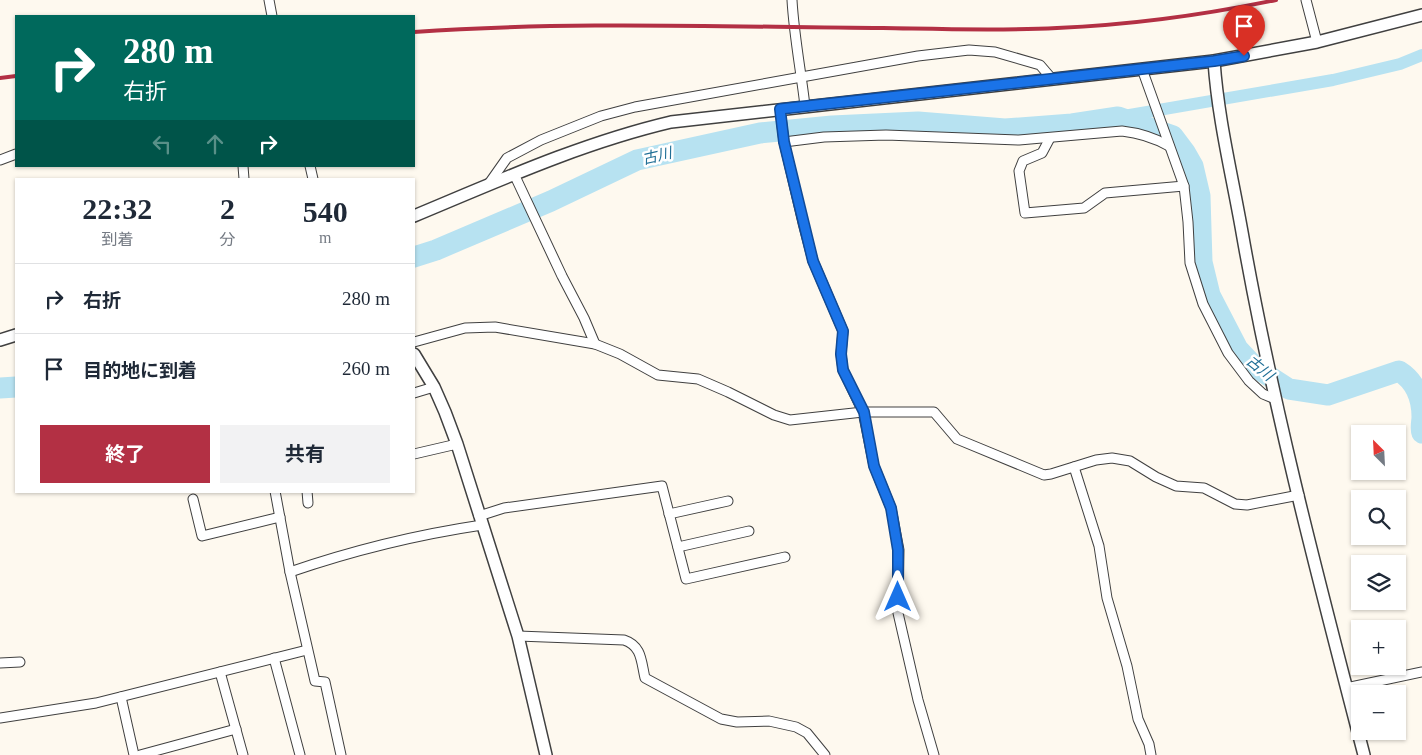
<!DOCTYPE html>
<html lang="ja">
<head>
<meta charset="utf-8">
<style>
  body { margin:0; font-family:"Times New Roman","Noto Sans JP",serif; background:#f2f2f3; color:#1f2937; height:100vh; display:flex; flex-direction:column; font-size:19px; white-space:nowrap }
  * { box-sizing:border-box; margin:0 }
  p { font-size:16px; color:#747a83 }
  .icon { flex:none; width:28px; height:28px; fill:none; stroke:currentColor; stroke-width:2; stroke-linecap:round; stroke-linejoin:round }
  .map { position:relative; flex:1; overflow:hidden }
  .side { position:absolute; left:15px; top:178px; width:400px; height:315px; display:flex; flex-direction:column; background:#fff; border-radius:0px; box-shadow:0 1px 4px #0004 }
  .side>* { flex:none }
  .top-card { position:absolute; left:15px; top:15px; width:400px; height:152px; border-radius:0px; box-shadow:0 1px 4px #0004; background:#00695c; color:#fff; overflow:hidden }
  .needle { width:32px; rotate:336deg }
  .controls { position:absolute; left:1351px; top:425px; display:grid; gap:10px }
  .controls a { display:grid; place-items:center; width:55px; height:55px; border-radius:0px; background:#fff; box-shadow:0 1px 4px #0004; font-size:25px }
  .pin { position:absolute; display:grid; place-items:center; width:42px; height:42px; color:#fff; margin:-51px -21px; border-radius:50% 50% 50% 0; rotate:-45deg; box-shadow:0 0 5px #0007 }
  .pin .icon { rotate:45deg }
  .me { position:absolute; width:55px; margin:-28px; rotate:0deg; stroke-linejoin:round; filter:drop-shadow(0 0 4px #0008) }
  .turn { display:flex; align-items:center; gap:18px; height:105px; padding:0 25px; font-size:22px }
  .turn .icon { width:65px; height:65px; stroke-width:2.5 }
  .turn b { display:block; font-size:35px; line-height:42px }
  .lanes { display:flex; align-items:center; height:48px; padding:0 25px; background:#0003; justify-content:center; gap:25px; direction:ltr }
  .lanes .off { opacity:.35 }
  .eta { display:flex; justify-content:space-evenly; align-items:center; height:85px; text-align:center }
  .eta b { font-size:30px; font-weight:700; line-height:35px }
  .cta { display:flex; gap:10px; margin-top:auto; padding:10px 25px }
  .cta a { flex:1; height:58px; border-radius:0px; background:#b33044; color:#fff; font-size:20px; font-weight:700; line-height:58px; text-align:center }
  .cta a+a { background:#f2f2f3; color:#1f2937 }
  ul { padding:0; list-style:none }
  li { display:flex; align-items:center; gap:15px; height:70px; padding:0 25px; border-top:1px solid #e0e1e3 }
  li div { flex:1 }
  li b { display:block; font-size:19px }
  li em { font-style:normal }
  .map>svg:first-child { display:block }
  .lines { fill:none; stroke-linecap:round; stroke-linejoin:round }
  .canal { stroke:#b7e2f1; stroke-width:12 }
  .river { stroke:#b7e2f1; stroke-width:21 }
  .minor-casing { stroke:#404040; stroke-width:11 }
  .tertiary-casing { stroke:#404040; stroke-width:14 }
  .minor { stroke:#fff; stroke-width:9 }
  .tertiary { stroke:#fff; stroke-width:11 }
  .rail { stroke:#b33044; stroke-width:4 }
  .route-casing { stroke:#114b97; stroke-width:12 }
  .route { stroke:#1a73e8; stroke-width:9 }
  .labels { text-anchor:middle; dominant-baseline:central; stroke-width:5; stroke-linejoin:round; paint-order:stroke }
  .water-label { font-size:15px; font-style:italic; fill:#206f96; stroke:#fff }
</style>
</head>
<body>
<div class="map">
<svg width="1422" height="755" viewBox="0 0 1422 755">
  <rect width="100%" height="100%" fill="#fef9ef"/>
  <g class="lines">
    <path class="canal" d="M1118,117L1333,80L1400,64L1422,55"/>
    <g class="river">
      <path d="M414,257L436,250L551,201L637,160L760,133L832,126L918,122L1005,129L1072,124L1118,117L1173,136L1185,152L1193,166L1200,196L1202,262L1210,295L1238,349L1255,367L1289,389L1328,395L1399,371C1415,381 1422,398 1422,417C1422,422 1420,428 1422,433"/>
      <path d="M0,388L16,387"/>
    </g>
    <g class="minor-casing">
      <g id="minor">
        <path d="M269,0L272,16"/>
        <path d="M792,0C794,36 801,71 805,106"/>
        <path d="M1306,0L1317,42"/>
        <path d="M1142,69L1184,186L1188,222L1190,263L1203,304L1228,353L1249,381L1263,394L1275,399"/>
        <path d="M780,109L784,142L803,223L813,261L843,331L841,354L843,370L863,412L874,466L891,508L899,550L898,613L918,700L934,755"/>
        <path d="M1050,138L1042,153L1023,161L1019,171L1025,213L1084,208L1105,193L1184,186"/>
        <path d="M784,142L824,137L886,135L1019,140L1122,131C1140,133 1153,137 1169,146"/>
        <path d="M0,160L16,154"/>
        <path d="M243,166L244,179"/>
        <path d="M310,166L313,179"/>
        <path d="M514,174L562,276L584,318L595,344"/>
        <path d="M488,185L507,158L541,140L601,116L635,107L918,56L969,50L995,52L1040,65L1052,79"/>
        <path d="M414,342L465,328L495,327L595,344L620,354L658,375L698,379L728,392L774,415L790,420L863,412H934L957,439L1044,475L1051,474L1096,460L1112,458L1130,461L1156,477L1176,486L1204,488L1235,504L1247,505L1299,495"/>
        <path d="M414,393L434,387"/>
        <path d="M414,454L457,444"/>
        <path d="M1074,467L1099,546L1107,598L1127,666L1138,719L1149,744L1151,755"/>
        <path d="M275,491L290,572L315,681L325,682L341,755"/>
        <path d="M307,491L308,503"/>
        <path d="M193,499L202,536L280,517"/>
        <path d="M669,514L728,501"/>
        <path d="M479,516L504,508L662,486L686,579L785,557"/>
        <path d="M678,547L749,531"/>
        <path d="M290,572C354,550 415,535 482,525"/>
        <path d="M518,636L624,640C642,646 641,661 645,678L721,719L737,722L769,721L796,727L807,733L825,755"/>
        <path d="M274,658L300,755"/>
        <path d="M0,663L20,662"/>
        <path d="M220,672L243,755"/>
        <path d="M1346,688L1422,672"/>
        <path d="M121,697L134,755"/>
        <path d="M0,718L96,703L307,650"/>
        <path d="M140,755L236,729"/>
      </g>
    </g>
    <g class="tertiary-casing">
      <g id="tertiary">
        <path d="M1214,61C1218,119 1232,175 1242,232C1273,408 1319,582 1364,755"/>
        <path d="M414,216C498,181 582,143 671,122L1214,61L1317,42L1422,15"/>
        <path d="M0,340L16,335"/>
        <path d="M414,354L434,387L445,412L457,444L518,636L546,755"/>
      </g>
    </g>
    <use href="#minor" class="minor"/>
    <use href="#tertiary" class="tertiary"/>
    <g class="rail">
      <path d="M414,32C570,21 726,27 883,28C941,29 999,31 1057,28C1130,25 1204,15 1276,0"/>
      <path d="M0,78L16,76"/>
    </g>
  </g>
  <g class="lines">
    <g class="route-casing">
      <path id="route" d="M898,597V550L891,508L874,466L864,412L843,370L841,354L843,331L813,261L784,142L780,109L1214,61L1244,56"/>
    </g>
    <use href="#route" class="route"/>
  </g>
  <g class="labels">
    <g class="water-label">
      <text transform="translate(657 156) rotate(-13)">古川</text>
      <text transform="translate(1260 368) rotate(39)">古川</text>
    </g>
  </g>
</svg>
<div class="controls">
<a><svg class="needle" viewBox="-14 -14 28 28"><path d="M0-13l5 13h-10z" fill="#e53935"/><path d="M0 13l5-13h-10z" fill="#747a83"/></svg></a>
<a><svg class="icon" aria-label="search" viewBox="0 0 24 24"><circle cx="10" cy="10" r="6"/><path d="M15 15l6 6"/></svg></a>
<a><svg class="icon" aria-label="layers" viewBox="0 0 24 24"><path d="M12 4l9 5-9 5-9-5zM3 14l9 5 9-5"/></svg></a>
<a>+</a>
<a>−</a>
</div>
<div class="pin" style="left:1244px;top:56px;background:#d93025"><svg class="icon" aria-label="arrive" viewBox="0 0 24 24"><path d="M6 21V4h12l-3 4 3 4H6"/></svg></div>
<svg class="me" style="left:898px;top:597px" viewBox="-20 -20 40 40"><path d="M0-17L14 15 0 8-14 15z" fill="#1a73e8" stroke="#fff" stroke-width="4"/></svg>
<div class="top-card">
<div class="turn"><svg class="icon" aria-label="right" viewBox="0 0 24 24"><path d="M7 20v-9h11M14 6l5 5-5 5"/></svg><div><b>280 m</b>右折</div></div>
<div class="lanes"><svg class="icon off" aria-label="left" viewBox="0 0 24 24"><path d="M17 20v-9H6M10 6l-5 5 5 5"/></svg><svg class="icon off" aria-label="ahead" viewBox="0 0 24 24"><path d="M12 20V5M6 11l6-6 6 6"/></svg><svg class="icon" aria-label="right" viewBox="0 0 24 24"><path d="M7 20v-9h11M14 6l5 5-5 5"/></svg></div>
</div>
<section class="side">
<div class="eta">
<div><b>22:32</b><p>到着</p></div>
<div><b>2</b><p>分</p></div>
<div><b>540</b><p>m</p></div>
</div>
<ul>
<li><svg class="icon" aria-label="right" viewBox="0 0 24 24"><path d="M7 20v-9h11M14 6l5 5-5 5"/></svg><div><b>右折</b></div><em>280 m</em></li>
<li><svg class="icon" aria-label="arrive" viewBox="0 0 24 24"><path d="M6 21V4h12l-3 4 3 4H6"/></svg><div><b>目的地に到着</b></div><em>260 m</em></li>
</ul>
<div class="cta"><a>終了</a><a>共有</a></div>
</section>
</div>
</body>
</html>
